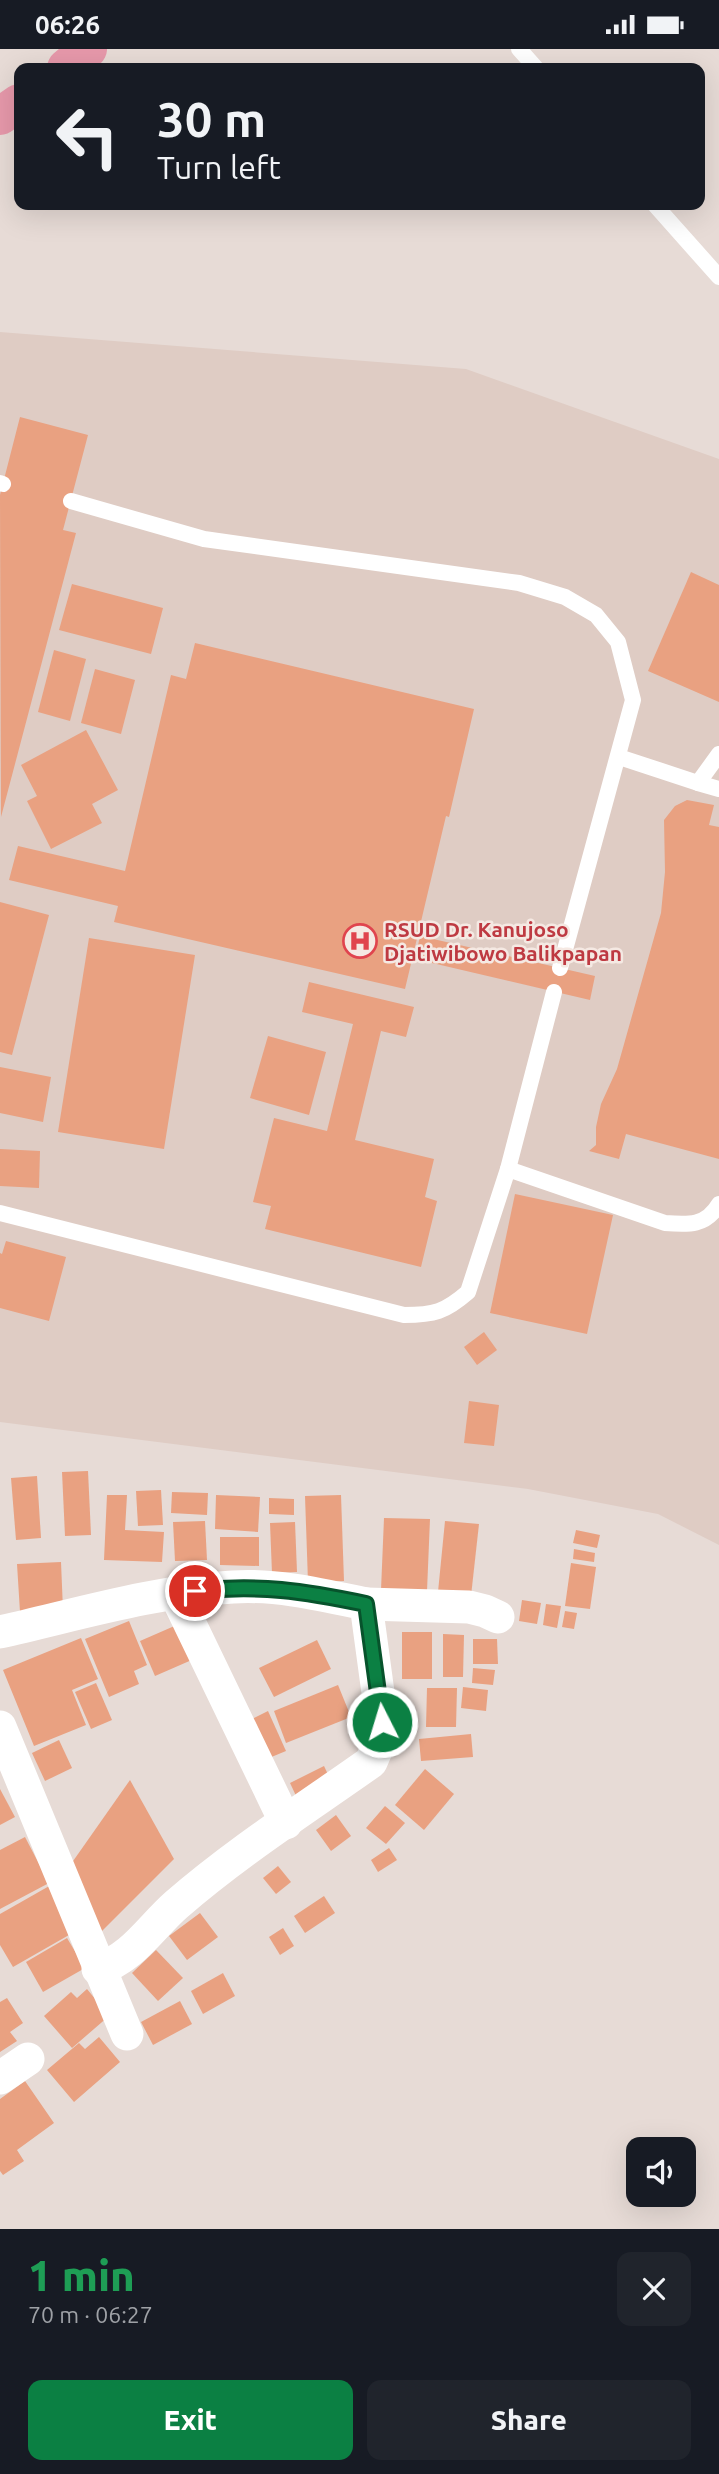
<!DOCTYPE html>
<html lang="en">
<head>
<meta charset="utf-8">
<style>
  body { margin:0; font-family:Ubuntu,sans-serif; background:#20242c; color:#f1f3f6; height:100vh; display:flex; flex-direction:column; font-size:26px; white-space:nowrap }
  * { box-sizing:border-box; margin:0 }
  p { font-size:23px; color:#9ea1a6 }
  .icon { flex:none; width:38px; height:38px; fill:none; stroke:currentColor; stroke-width:2; stroke-linecap:round; stroke-linejoin:round }
  .map { position:relative; height:2180px; overflow:hidden }
  .sheet { display:flex; flex-direction:column; background:#171b24; flex:1 }
  .sheet>* { flex:none }
  .hud { position:absolute; left:14px; top:14px; width:691px; height:147px; border-radius:14px; box-shadow:0 7px 28px #0002; background:#171b24; color:#f1f3f6; overflow:hidden }
  .buttons { position:absolute; left:626px; top:2088px; display:grid; gap:14px }
  .buttons a { display:grid; place-items:center; width:70px; height:70px; border-radius:14px; background:#171b24; box-shadow:0 7px 28px #0002; font-size:35px }
  .pin { position:absolute; display:grid; place-items:center; width:60px; height:60px; color:#fff; margin:-30px; border:4px solid #fff; border-radius:50%; box-shadow:0 2px 7px #0007 }
  .me { position:absolute; width:77px; margin:-38px; rotate:355deg; stroke-linejoin:round; filter:drop-shadow(0 0 5px #0008) }
  .turn { display:flex; align-items:center; gap:24px; height:147px; padding:0 28px; font-size:32px }
  .turn .icon { width:91px; height:91px; stroke-width:2.5 }
  .turn b { display:block; font-size:49px; line-height:60px }
  .round { display:grid; place-items:center; flex:none; width:74px; height:74px; border-radius:14px; background:#20242c }
  .summary { display:flex; align-items:center; justify-content:space-between; height:119px; padding:0 28px }
  h1 { font-size:42px; font-weight:800; line-height:52px; color:#1e9e55 }
  .action { display:flex; gap:14px; margin-top:auto; padding:14px 28px }
  .action a { flex:1; height:80px; border-radius:14px; background:#0b8043; color:#fff; font-size:28px; font-weight:800; line-height:80px; text-align:center }
  .action a+a { background:#20242c; color:#f1f3f6 }
  .status { display:flex; justify-content:space-between; align-items:center; height:49px; padding:0 35px; background:#171b24; direction:ltr }
  .status svg { height:19px; fill:currentColor }
  .map>svg:first-child { display:block }
  .built { fill:#dfccc4 }
  .building { fill:#e9a181 }
  .lines { fill:none; stroke-linecap:round; stroke-linejoin:round }
  .service { stroke:#fff; stroke-width:16 }
  .minor { stroke:#fff; stroke-width:33 }
  .trunk { stroke:#e698aa; stroke-width:38 }
  .route-casing { stroke:#07532c; stroke-width:18 }
  .route { stroke:#0b8043; stroke-width:12 }
  .labels { text-anchor:middle; dominant-baseline:central; stroke-width:5; stroke-linejoin:round; paint-order:stroke }
  .health-label { font-size:21px; font-weight:bold; fill:#be3a42; stroke:#f5e9e3; text-anchor:start }
</style>
</head>
<body>
<div class="status"><b>06:26</b><svg viewBox="0 0 49 12"><path d="M0 12V9h3v3zM5 12V6h3v6zM10 12V3h3v9zM15 12V0h3v12zM26 1h20v11H26zM47 4h2v5h-2z"/></svg></div>
<div class="map">
<svg width="719" height="2180" viewBox="0 0 719 2180">
  <rect width="100%" height="100%" fill="#e7dbd6"/>
  <path class="built" d="M0,283L466,320L719,410V1496L658,1465L528,1440L0,1373Z"/>
  <g class="building">
    <path d="M20,368L88,386L63,481L76,484L1,768L0,446Z"/>
    <path d="M691,523L719,536V653L648,622Z"/>
    <path d="M72,535L163,559L151,605L59,581Z"/>
    <path d="M195,594L474,660L449,768L446,767L405,940L114,873L118,857L9,831L18,797L125,822L171,626L186,630Z"/>
    <path d="M54,601L86,610L70,672L38,663Z"/>
    <path d="M95,620L135,631L121,685L81,674Z"/>
    <path d="M86,681L118,741L92,755L102,774L51,800L27,752L37,747L21,716Z"/>
    <path d="M687,751L714,756L709,776L719,778V1110L626,1085L619,1110L589,1102L596,1096V1078L601,1055L617,1020L661,864L665,823L664,771L675,757Z"/>
    <path d="M0,853L49,866L12,1006L0,1003Z"/>
    <path d="M420,887L595,927L590,951L415,910Z"/>
    <path d="M89,889L195,906L164,1100L58,1083Z"/>
    <path d="M309,933L414,958L406,988L381,982L355,1091L434,1110L425,1148L437,1152L421,1218L265,1180L271,1157L253,1153L274,1069L327,1082L353,975L302,963Z"/>
    <path d="M268,987L326,1003L309,1066L250,1049Z"/>
    <path d="M0,1018L51,1028L43,1073L0,1064Z"/>
    <path d="M0,1100L40,1102L39,1139L0,1137Z"/>
    <path d="M515,1145L613,1166L587,1285L490,1264Z"/>
    <path d="M6,1192L66,1208L49,1272L0,1259V1204L2,1205Z"/>
    <path d="M484,1283L497,1301L477,1316L464,1298Z"/>
    <path d="M469,1352L499,1356L494,1397L464,1394Z"/>
    <path d="M88,1422L91,1486L65,1487L62,1423Z"/>
    <path d="M37,1427L41,1489L16,1491L11,1429Z"/>
    <path d="M161,1441L163,1476L138,1477L136,1442Z"/>
    <path d="M172,1443L208,1444L207,1466L171,1464Z"/>
    <path d="M107,1446H127L125,1481L164,1483L162,1513L104,1511Z"/>
    <path d="M216,1446L260,1448L258,1483L215,1480Z"/>
    <path d="M341,1446L344,1532L308,1533L305,1447Z"/>
    <path d="M269,1449L294,1450V1466L269,1465Z"/>
    <path d="M384,1469L430,1470L427,1542L381,1541Z"/>
    <path d="M205,1472L207,1511L175,1512L173,1473Z"/>
    <path d="M445,1472L479,1475L471,1547L438,1543Z"/>
    <path d="M295,1473L297,1523L272,1524L270,1474Z"/>
    <path d="M576,1481L600,1486L597,1499L573,1494Z"/>
    <path d="M220,1488H259V1517L220,1516Z"/>
    <path d="M574,1500L595,1504L594,1513L573,1510Z"/>
    <path d="M61,1513L63,1561L20,1563L17,1515Z"/>
    <path d="M571,1514L596,1518L590,1560L565,1557Z"/>
    <path d="M522,1551L541,1554L537,1575L519,1572Z"/>
    <path d="M546,1555L561,1557L557,1579L543,1576Z"/>
    <path d="M565,1562L577,1564L574,1580L562,1578Z"/>
    <path d="M129,1572L147,1616L134,1622L139,1635L109,1648L85,1590Z"/>
    <path d="M179,1575L194,1610L155,1627L140,1592Z"/>
    <rect x="402" y="1583" width="30" height="47"/>
    <path d="M443,1585L464,1586L463,1628H443Z"/>
    <path d="M81,1589L98,1630L72,1641L86,1676L34,1697L3,1621Z"/>
    <path d="M473,1590H497L498,1615H473Z"/>
    <path d="M317,1591L331,1620L274,1648L259,1619Z"/>
    <path d="M473,1619L495,1621L493,1636L472,1634Z"/>
    <path d="M96,1634L112,1671L91,1680L75,1643Z"/>
    <path d="M338,1636L351,1668L286,1694L274,1662Z"/>
    <path d="M463,1638L488,1641L486,1662L461,1659Z"/>
    <path d="M427,1639H457L456,1678H426Z"/>
    <path d="M268,1662L286,1702L269,1709L252,1670Z"/>
    <path d="M471,1685L473,1708L421,1712L419,1690Z"/>
    <path d="M59,1691L72,1719L45,1732L32,1704Z"/>
    <path d="M324,1717L332,1734L298,1751L290,1734Z"/>
    <path d="M425,1720L454,1745L424,1781L395,1756Z"/>
    <path d="M130,1731L174,1810L101,1883L71,1815Z"/>
    <path d="M0,1740L15,1768L0,1776Z"/>
    <path d="M385,1757L405,1774L386,1795L366,1779Z"/>
    <path d="M336,1766L351,1787L331,1802L316,1781Z"/>
    <path d="M25,1788L49,1834L0,1860V1801Z"/>
    <path d="M389,1799L397,1811L378,1823L371,1811Z"/>
    <path d="M278,1817L291,1833L276,1845L263,1829Z"/>
    <path d="M51,1836L76,1882L13,1918L0,1896V1865Z"/>
    <path d="M324,1847L335,1864L305,1884L294,1867Z"/>
    <path d="M200,1864L218,1888L187,1911L169,1887Z"/>
    <path d="M283,1879L294,1897L280,1906L269,1888Z"/>
    <path d="M67,1889L85,1919L43,1943L26,1913Z"/>
    <path d="M156,1901L183,1929L158,1952L132,1924Z"/>
    <path d="M223,1924L235,1947L203,1965L191,1942Z"/>
    <path d="M87,1940L109,1967L72,1999L44,1967L71,1943L77,1949Z"/>
    <path d="M7,1949L23,1974L10,1983L17,1992L0,2003V1953Z"/>
    <path d="M180,1952L192,1975L153,1996L141,1973Z"/>
    <path d="M99,1988L120,2013L74,2053L47,2021L79,1994L85,2000Z"/>
    <path d="M25,2032L54,2074L17,2101L24,2112L3,2126L0,2122V2050Z"/>
  </g>
  <g class="lines">
    <g class="service">
      <path d="M519,0L536,19"/>
      <path d="M655,156L719,228"/>
      <path d="M0,434L3,435"/>
      <path d="M71,452L204,490L519,534L565,548L596,566L618,593L633,651L560,919"/>
      <path d="M619,708L698,734L719,705"/>
      <path d="M698,734L719,740"/>
      <path d="M508,1120L665,1174C689,1176 706,1177 719,1155"/>
      <path d="M0,1164L404,1266C434,1266 445,1263 468,1243L508,1120L554,943"/>
    </g>
    <g class="minor">
      <path d="M175,1544L286,1774"/>
      <path d="M366,1555L469,1558L485,1562L498,1568"/>
      <path d="M0,1583C76,1566 154,1542 233,1538C277,1535 323,1546 366,1555L382,1673L380,1692L371,1713C306,1759 237,1803 176,1856C151,1878 132,1910 98,1920"/>
      <path d="M0,1678L127,1985"/>
      <path d="M0,2029L28,2010"/>
    </g>
    <g class="trunk">
      <path d="M66,19L88,0"/>
      <path d="M0,67L19,54"/>
    </g>
  </g>
  <g class="lines">
    <g class="route-casing">
      <path id="route" d="M195,1542C259,1535 304,1542 366,1555L382,1673"/>
    </g>
    <use href="#route" class="route"/>
  </g>
  <defs>
    <g id="hospital-ring" transform="scale(1.75)"><circle r="9.5" fill="#f5e9e3" stroke="#e0444e" stroke-width="1.5"/><path d="M-5-5h3v3.5h4V-5h3V5h-3V1.5h-4V5h-3Z" fill="#e0444e"/></g>
  </defs>
  <g fill-rule="evenodd">
    <use href="#hospital-ring" x="360" y="892"/>
  </g>
  <g class="labels">
    <g class="health-label">
      <text x="384" y="880">RSUD Dr. Kanujoso<tspan x="384" dy="24">Djatiwibowo Balikpapan</tspan></text>
    </g>
  </g>
</svg>
<div class="buttons">
<a><svg class="icon" aria-label="sound" viewBox="0 0 24 24"><path d="M4 9h4l5-4v14l-5-4H4zM17 9q2 3 0 6"/></svg></a>
</div>
<div class="pin" style="left:195px;top:1542px;background:#d93025"><svg class="icon" aria-label="arrive" viewBox="0 0 24 24"><path d="M6 21V4h12l-3 4 3 4H6"/></svg></div>
<svg class="me" style="left:382px;top:1673px" viewBox="-20 -20 40 40"><circle r="17" fill="#0b8043" stroke="#fff" stroke-width="3"/><path d="M0-11L8 9 0 5-8 9z" fill="#fff"/></svg>
<div class="hud">
<div class="turn"><svg class="icon" aria-label="left" viewBox="0 0 24 24"><path d="M17 20v-9H6M10 6l-5 5 5 5"/></svg><div><b>30 m</b>Turn left</div></div>
</div>
</div>
<section class="sheet">
<div class="summary"><div><h1>1 min</h1><p>70 m · 06:27</p></div><a class="round"><svg class="icon" aria-label="close" viewBox="0 0 24 24"><path d="M6 6l12 12M18 6L6 18"/></svg></a></div>
<div class="action"><a>Exit</a><a>Share</a></div>
</section>
</body>
</html>
